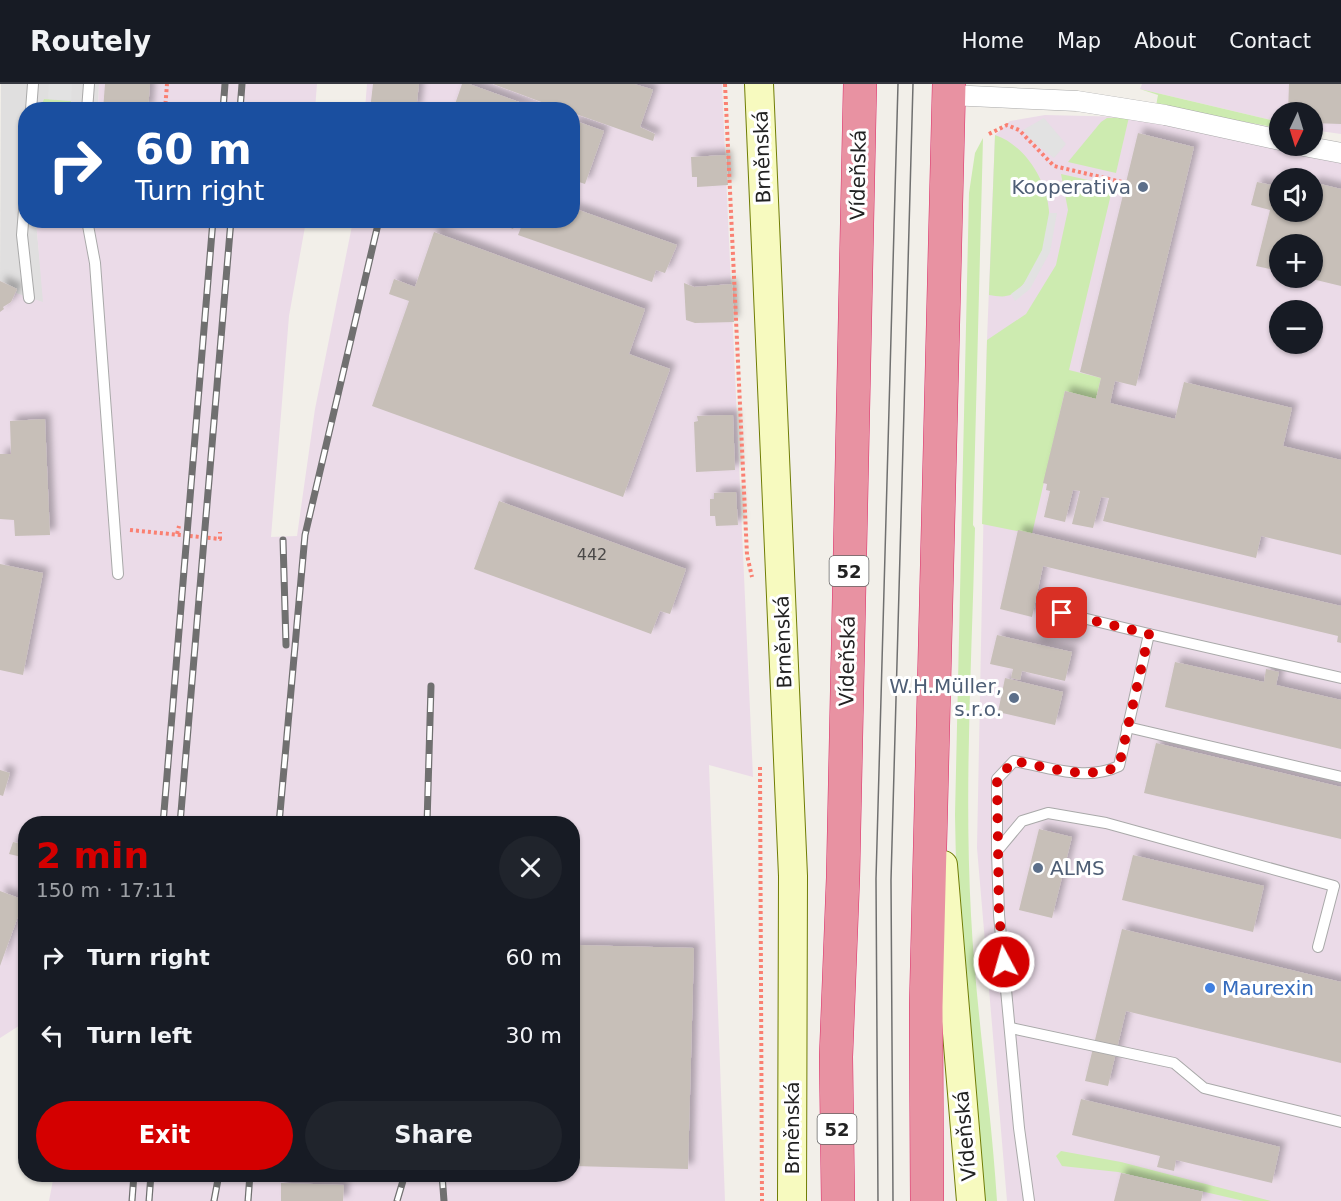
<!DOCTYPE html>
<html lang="en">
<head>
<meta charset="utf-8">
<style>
  body { margin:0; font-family:"DejaVu Sans",sans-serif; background:#20242c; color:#f1f3f6; height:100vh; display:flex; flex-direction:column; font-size:22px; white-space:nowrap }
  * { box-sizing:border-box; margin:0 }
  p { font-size:20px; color:#9ea1a6 }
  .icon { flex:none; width:33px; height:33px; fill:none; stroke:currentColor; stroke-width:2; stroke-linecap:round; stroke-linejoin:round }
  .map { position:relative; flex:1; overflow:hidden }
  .panel { position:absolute; left:18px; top:732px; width:562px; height:366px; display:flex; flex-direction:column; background:#171b24; border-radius:24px; box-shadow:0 2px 4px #0004 }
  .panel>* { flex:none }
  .hud { position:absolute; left:18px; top:18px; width:562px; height:126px; border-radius:24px; box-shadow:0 2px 4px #0004; background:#1a4fa0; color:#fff; overflow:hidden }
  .needle { width:39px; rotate:184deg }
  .fabs { position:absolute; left:1269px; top:18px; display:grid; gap:12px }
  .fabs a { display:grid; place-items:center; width:54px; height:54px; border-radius:50%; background:#171b24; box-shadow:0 2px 4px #0004; font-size:30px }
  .pin { position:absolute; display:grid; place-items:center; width:51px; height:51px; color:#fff; margin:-26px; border-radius:12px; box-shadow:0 3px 9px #0006 }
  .me { position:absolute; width:66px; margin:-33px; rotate:354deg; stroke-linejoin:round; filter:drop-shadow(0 0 4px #0008) }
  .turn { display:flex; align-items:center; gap:21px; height:126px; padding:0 18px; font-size:27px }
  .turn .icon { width:78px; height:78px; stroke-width:2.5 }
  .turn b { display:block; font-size:42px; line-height:51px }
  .round { display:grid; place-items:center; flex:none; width:63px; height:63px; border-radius:32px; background:#20242c }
  .summary { display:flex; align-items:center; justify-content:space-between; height:102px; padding:0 18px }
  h1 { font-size:36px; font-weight:600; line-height:45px; color:#d40000 }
  .primary-button { display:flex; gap:12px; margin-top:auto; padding:12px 18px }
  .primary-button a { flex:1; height:69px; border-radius:36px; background:#d40000; color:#fff; font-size:24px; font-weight:600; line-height:69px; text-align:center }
  .primary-button a+a { background:#20242c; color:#f1f3f6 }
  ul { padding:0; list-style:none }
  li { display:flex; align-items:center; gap:18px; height:78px; padding:0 18px }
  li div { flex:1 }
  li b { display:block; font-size:22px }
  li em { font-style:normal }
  header { display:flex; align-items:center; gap:36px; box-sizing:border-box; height:84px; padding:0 30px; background:#171b24; border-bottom:2px solid #363941 }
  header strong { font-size:28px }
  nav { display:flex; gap:33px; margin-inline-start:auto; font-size:21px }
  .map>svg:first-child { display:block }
  .residential { fill:#e0dfdf }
  .industrial { fill:#ebdbe8; fill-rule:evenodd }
  .grass { fill:#cdebb0 }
  .parking { fill:#e2e2e2 }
  .building { fill:#c7bfb8; filter:url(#shadow) }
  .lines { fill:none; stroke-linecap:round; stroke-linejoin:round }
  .lane-casing { stroke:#a9a9a9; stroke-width:12 }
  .street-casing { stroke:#a9a9a9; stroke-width:21 }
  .secondary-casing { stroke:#707d05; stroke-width:30 }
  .highway-casing { stroke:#dc2a67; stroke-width:34 }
  .path { stroke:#fa8072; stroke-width:4; stroke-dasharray:3 3; stroke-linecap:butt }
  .lane { stroke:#fff; stroke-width:10 }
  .street { stroke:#fff; stroke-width:20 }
  .secondary { stroke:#f7fabf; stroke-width:28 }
  .highway { stroke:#e892a2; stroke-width:33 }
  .tram { stroke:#707070; stroke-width:1.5 }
  .rail-casing { stroke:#707070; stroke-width:7 }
  .rail { stroke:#fff; stroke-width:4.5; stroke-dasharray:14; stroke-linecap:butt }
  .route { stroke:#d40000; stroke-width:10; stroke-dasharray:0 18 }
  .service-dot { fill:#5c6f8a; stroke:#fff; stroke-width:2 }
  .shop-dot { fill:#3f7fe0; stroke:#fff; stroke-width:2 }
  .labels { text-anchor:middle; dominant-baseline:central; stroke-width:6; stroke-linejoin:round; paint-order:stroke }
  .number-label { font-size:16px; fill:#4b4948 }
  .shield { fill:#fff; stroke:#646464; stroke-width:1.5 }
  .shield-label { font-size:18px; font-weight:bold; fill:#222 }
  .street-label { font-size:20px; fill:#222; stroke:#fff }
  .service-label { font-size:20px; fill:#4e5e75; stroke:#fff; text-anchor:end }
  .shop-label { font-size:20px; fill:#366cbe; stroke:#fff; text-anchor:start }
</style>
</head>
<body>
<header>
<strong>Routely</strong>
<nav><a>Home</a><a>Map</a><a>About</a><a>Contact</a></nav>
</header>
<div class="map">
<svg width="1341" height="1117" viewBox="0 0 1341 1117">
  <defs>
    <filter id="shadow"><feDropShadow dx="5.5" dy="-5.5" stdDeviation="3" flood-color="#0004"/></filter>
  </defs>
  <rect width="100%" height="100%" fill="#f2efe9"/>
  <path class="residential" d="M1,0H99L98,25L26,26V136L36,137L44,219L15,209L0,197Z"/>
  <g class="industrial">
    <path d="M99,0H317L315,25L98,26Z"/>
    <path d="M367,0H722L753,693L709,681L725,1117H49L54,1091L573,1090V740H26L25,938L0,954V197L17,205L16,209L43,218L36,137H306L289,232L271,453L297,452L315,325L353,137L573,136V26L365,25Z"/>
    <path d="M1142,0H1341V50L1313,46L1312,28H1280L1279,38L1140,5Z"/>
    <path d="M1045,31L1129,33L1341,79V1117H1007L977,764L987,256L995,51L1010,37ZM1280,94H1312V128H1280ZM1280,160H1312V194H1280ZM1280,226H1312V260H1280Z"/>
  </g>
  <g class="grass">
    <path d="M1140,5L1279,38V44L1156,22L1158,11Z"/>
    <path d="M44,15L71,17L70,25H40Z"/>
    <path d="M1129,33L1116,89L1068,78L1101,38L1107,34Z"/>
    <path d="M995,51C1025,61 1047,97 1049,127C1051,153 1035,196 1012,210C1005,214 997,212 989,211Z"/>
    <path d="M983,54L973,441L975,444C972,572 964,702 971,831C976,927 991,1021 997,1117H984L957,831L955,731L969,109L975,69Z"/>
    <path d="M1061,90L1106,100L1112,106L1069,286L1101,294L1096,315L1065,307L1032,450L982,440L987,256L1026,230L1056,181L1068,126Z"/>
    <path d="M1061,1067L1121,1078L1271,1117H1244L1118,1088L1062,1082L1056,1072Z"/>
  </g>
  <g class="parking">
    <path d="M49,0H72L71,17L48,15Z"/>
    <path d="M1044,34L1066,60L1054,74L1033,58L1023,46Z"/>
    <path d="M1049,129H1057L1050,168L1030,205L1015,217L1011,210L1023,201L1042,166Z"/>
  </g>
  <g class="building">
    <path d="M105,0H150L148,26H103Z"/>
    <path d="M373,0H419L416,26H370Z"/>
    <path d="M462,0H469L541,26H453Z"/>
    <path d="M493,0H634L651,5L653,6L640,43L655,50L653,57L573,29V26H563Z"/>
    <path d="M1289,0H1341V40L1312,39V28H1288Z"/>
    <path d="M573,36L604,47L585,100L573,96Z"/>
    <path d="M1138,49L1194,63L1136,302L1115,297L1110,319L1175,335L1184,298L1292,324L1283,362L1341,376V471L1261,452L1256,474L1103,437L1109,414L1101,413L1093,444L1072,440L1080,407L1073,406L1065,438L1044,433L1050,407L1046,406L1047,400L1043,399L1065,307L1096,315L1101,294L1080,288Z"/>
    <path d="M726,71L728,101L697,103V93H692L691,73Z"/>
    <path d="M1279,90L1294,94H1280V128H1312V98L1341,105V202L1312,195V160H1280V187L1256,182L1270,126L1251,121L1257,98L1276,102Z"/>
    <path d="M573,124L677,161L665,189L656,186L652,198L518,151L524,136H573Z"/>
    <path d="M492,136H517L513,145Z"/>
    <path d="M434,148L645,225L629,270L670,285L623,413L372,322L409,217L389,210L394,195L415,203Z"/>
    <path d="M0,197L17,205L11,218L3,223L4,225L0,228Z"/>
    <path d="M684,199L694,203L732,200L734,238L695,239L686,236Z"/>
    <path d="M733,331L735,386L696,388L694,338L698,337L697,332Z"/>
    <path d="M45,335L50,451L15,452L14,436L0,435V370H11L10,337Z"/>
    <path d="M736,408L738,441L716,442L715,432H710V415H714V409Z"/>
    <path d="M499,417L686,485L670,530L660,527L651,550L474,485Z"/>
    <path d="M1018,446L1341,522V559L1337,558L1338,552L1043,482L1032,533L1000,525Z"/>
    <path d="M0,480L43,489L23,591L0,586Z"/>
    <path d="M997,551L1072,568L1065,597L1022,587L1020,596L1011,594L1013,585L990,580Z"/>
    <path d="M1175,578L1264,598L1266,585L1279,588L1276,601L1341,616V665L1165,623Z"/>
    <path d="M1005,594L1063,608L1055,641L998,628Z"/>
    <path d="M1156,659L1341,703V755L1144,709Z"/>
    <path d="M0,686L10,689L3,712L0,711Z"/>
    <path d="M1039,745L1072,753L1052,834L1019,826Z"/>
    <path d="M13,758L26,761V774L9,770Z"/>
    <path d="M1133,771L1264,802L1253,848L1122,816Z"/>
    <path d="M0,807L24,816L0,882Z"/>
    <path d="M1122,845L1341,898V979L1126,927L1108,1002L1085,997Z"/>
    <path d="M573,861L694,864L688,1085L573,1082Z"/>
    <path d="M1081,1015L1280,1063L1272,1099L1176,1076L1174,1087L1157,1083L1160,1072L1072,1051Z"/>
    <path d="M1121,1089L1203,1108L1201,1117H1114Z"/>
    <path d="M281,1099L344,1101L343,1117H281Z"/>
  </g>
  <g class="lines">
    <g class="lane-casing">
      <g id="lane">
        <path d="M31,26L33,0"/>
        <path d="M87,26L89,0"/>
        <path d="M26,101L22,151L29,214"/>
        <path d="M87,136L95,179L118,490"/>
        <path d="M1062,529L1149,550"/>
        <path d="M1127,643L1341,693"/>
        <path d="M997,767V695L1014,677C1048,683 1086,698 1119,682L1149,550L1341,594"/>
        <path d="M1011,944L1174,979L1204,1004L1341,1038"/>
        <path d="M1029,1117L1019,1044L999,831L997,767L1022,737L1048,729L1106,739L1334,802L1318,863"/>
      </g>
    </g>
    <g class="street-casing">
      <g id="street">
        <path d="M949,11L1077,17L1165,31L1280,56"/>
        <path d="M1304,62L1341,69"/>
      </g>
    </g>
    <g class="secondary-casing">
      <g id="secondary">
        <path d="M759,0L793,792L792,1117"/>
        <path d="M943,781L971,1117"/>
      </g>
    </g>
    <g class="highway-casing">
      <g id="highway">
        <path d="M838,1117L836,973L843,794L860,0"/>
        <path d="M927,1117L926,923L949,0"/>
      </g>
    </g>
    <g class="path">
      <path d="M725,0L747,471L752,493"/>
      <path d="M165,26L167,0"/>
      <path d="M989,50L1007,41L1019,46L1054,82L1126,99"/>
      <path d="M130,446L220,455V448"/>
      <path d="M177,450L179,442"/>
      <path d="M760,683L762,1117"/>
    </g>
    <use href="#lane" class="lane"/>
    <use href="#street" class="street"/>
    <use href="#secondary" class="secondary"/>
    <use href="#highway" class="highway"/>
    <g class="tram">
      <path d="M878,1117L876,795L898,0"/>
      <path d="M893,1117L891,796L913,0"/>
    </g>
    <g class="rail-casing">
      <g id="rail">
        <path d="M223,26L225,0"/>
        <path d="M240,26L242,0"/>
        <path d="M283,456L286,561"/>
        <path d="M163,740L213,136"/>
        <path d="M180,740L231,136"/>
        <path d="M279,740L305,451L379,136"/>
        <path d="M427,740L431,602"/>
        <path d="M442,1090L444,1117"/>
        <path d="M132,1117L134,1090"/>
        <path d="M149,1117L151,1090"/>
        <path d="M214,1117L219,1090"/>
        <path d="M248,1117L250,1090"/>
        <path d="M397,1117L405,1090"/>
      </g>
    </g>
    <use href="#rail" class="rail"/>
  </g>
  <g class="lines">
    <path class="route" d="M1004,878L999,831L997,695L1014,677C1048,683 1086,697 1119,682L1149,550L1062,529"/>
  </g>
  <g class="service-dot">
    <circle cx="1143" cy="103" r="6"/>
    <circle cx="1014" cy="614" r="6"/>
    <circle cx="1038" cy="784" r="6"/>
  </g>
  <circle class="shop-dot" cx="1210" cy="904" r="6"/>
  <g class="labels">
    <g class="number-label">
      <text x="592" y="470">442</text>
    </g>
    <g class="shield">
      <rect x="829.5" y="472" width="39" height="30" rx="4.5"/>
      <rect x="817.5" y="1030" width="39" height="30" rx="4.5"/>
    </g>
    <g class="shield-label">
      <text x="849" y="487">52</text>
      <text x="837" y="1045">52</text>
    </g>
    <g class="street-label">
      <text transform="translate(762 73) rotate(-92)">Brněnská</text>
      <text transform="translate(858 91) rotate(-89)">Vídeňská</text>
      <text transform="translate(783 558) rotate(-92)">Brněnská</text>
      <text transform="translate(847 577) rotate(-89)">Vídeňská</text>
      <text transform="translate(792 1044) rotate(-90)">Brněnská</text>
      <text transform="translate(965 1052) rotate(-95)">Vídeňská</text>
    </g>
    <g class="service-label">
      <text x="1131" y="103">Kooperativa</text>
      <text x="1002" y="602">W.H.Müller,<tspan x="1002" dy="23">s.r.o.</tspan></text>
      <text x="1050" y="784" text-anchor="start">ALMS</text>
    </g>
    <g class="shop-label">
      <text x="1222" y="904">Maurexin</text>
    </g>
  </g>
</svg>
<div class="fabs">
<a><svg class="needle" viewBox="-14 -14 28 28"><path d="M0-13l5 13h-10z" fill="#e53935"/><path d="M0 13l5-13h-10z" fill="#9ea1a6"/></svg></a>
<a><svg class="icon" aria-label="sound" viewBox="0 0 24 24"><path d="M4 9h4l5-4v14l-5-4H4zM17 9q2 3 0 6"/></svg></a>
<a>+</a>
<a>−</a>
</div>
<div class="pin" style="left:1062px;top:529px;background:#d93025"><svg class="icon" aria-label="arrive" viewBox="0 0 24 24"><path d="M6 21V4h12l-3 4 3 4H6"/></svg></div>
<svg class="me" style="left:1004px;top:878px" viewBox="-20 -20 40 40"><circle r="17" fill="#d40000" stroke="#fff" stroke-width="3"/><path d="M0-11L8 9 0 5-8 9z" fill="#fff"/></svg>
<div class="hud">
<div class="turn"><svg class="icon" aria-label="right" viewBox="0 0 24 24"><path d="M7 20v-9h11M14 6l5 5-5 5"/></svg><div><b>60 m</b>Turn right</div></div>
</div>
<section class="panel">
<div class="summary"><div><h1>2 min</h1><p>150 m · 17:11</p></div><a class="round"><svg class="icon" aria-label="close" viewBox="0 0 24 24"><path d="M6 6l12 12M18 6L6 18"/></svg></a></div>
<ul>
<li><svg class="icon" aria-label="right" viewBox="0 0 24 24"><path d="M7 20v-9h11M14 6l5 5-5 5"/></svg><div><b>Turn right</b></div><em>60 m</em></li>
<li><svg class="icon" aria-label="left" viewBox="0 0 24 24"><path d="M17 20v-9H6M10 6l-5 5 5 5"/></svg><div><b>Turn left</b></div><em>30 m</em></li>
</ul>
<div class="primary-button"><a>Exit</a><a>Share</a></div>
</section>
</div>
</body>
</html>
